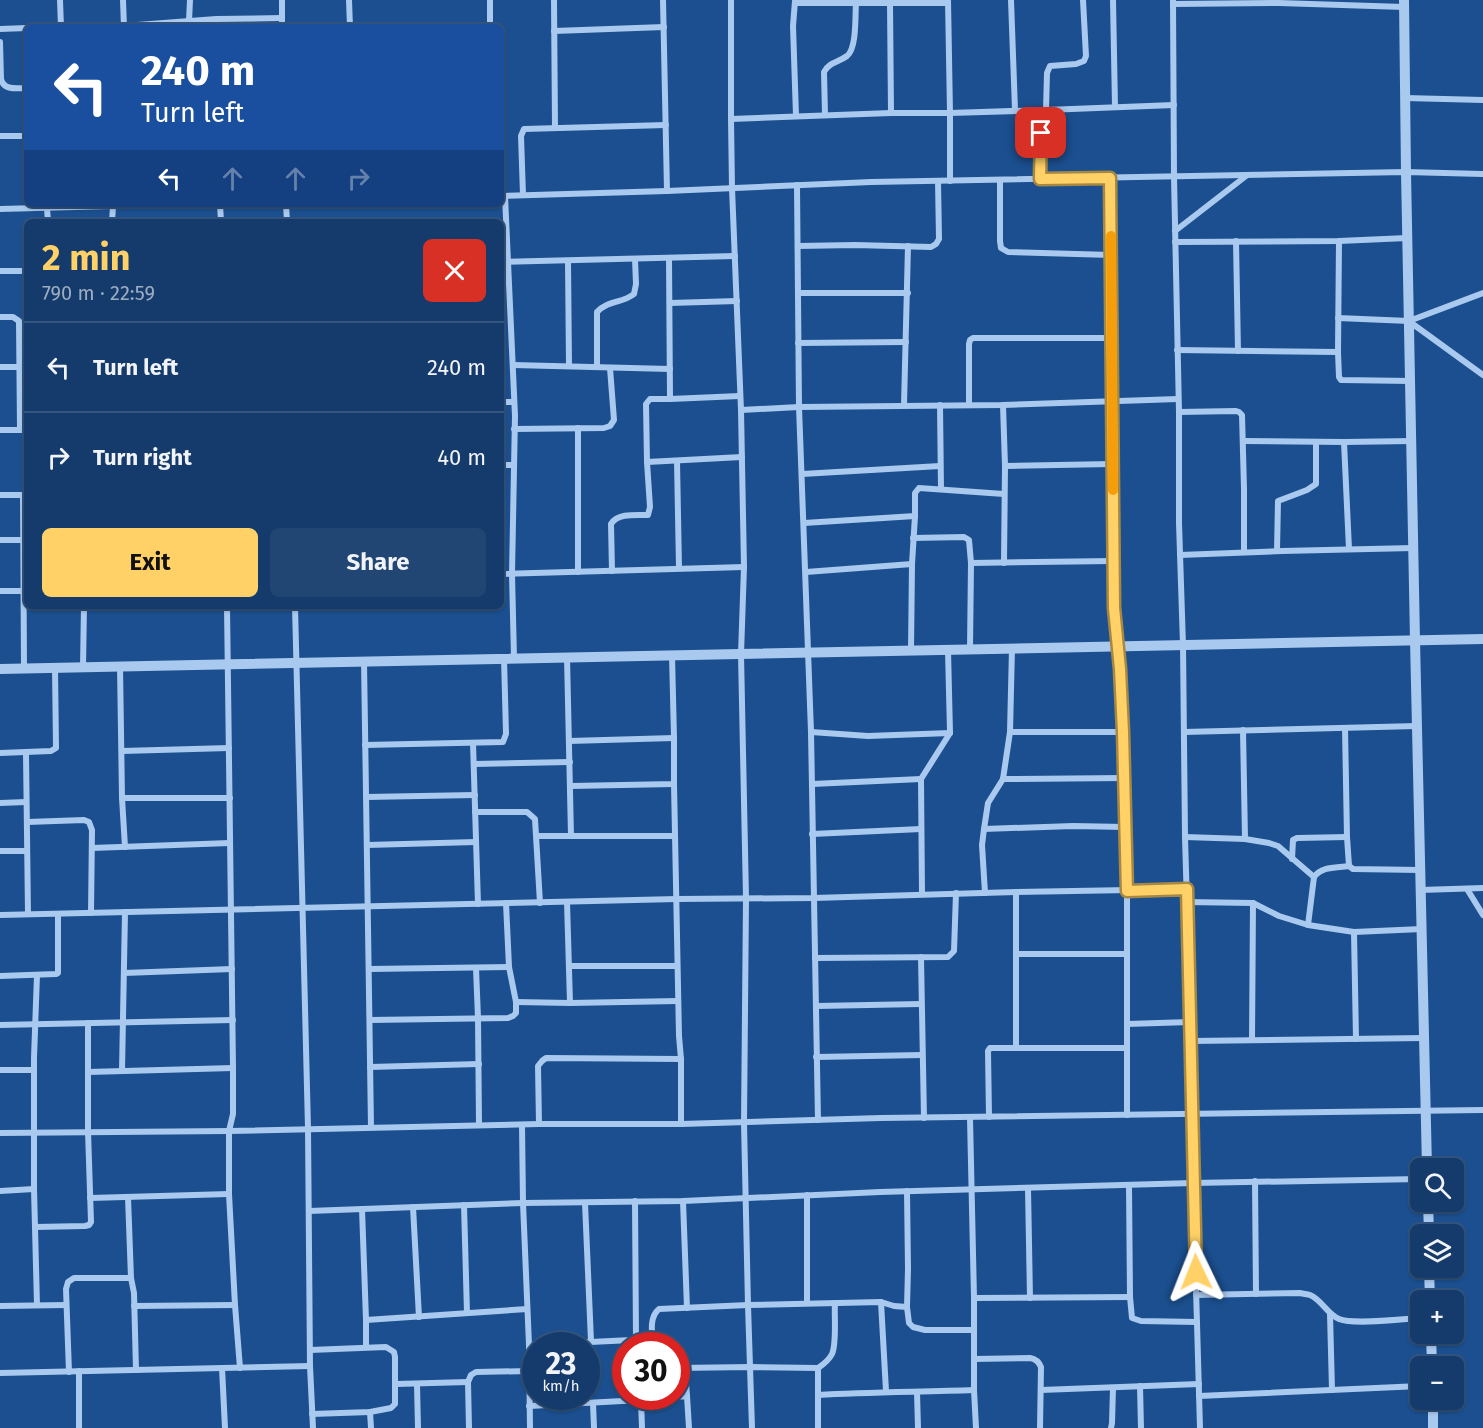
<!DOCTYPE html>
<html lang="en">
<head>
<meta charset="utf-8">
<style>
  body { margin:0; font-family:"Fira Sans",sans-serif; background:#214673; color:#f1f3f6; height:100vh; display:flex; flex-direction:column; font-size:22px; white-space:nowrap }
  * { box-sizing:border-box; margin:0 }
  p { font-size:20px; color:#9dadc1 }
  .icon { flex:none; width:33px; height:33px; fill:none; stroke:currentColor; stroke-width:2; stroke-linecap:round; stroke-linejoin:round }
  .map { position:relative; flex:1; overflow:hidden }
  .panel { position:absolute; left:24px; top:219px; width:480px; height:390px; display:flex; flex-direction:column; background:#143b6b; border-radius:9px; box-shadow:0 2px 4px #0004,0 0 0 2px #33557e }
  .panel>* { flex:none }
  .banner { position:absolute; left:24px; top:24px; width:480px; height:183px; border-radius:9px; box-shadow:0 2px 4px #0004,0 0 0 2px #33557e; background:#1a4fa0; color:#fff; overflow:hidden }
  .controls { position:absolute; left:1410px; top:1158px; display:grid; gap:12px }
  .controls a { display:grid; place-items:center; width:54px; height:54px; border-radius:9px; background:#143b6b; box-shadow:0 2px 4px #0004,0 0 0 2px #33557e; font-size:30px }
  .speed { position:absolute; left:522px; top:1332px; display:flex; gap:12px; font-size:30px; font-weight:700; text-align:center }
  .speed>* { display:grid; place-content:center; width:78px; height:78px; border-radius:50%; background:#143b6b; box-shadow:0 2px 4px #0004,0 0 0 2px #33557e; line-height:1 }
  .speed small { font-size:15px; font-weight:400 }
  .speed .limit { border:9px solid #d22; background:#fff; color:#111 }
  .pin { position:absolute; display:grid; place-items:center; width:51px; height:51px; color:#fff; margin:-26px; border-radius:12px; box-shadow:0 3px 9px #0006 }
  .me { position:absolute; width:66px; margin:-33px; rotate:358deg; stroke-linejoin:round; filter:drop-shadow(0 0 4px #0008) }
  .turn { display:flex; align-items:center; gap:21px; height:126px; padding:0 18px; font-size:27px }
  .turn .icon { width:78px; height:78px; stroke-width:2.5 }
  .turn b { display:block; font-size:42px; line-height:51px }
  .lanes { display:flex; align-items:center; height:57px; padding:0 18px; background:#0003; justify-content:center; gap:30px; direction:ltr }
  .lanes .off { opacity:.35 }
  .round { display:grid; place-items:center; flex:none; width:63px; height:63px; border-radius:9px; background:#214673 }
  .head { display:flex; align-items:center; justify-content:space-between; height:102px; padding:0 18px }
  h1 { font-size:36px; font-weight:700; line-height:45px; color:#ffd166 }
  .cta { display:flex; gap:12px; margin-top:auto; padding:12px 18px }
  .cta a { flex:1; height:69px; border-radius:9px; background:#ffd166; color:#111; font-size:24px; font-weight:700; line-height:69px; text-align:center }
  .cta a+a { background:#214673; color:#f1f3f6 }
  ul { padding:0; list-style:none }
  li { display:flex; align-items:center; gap:18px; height:90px; padding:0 18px; border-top:2px solid #33557e }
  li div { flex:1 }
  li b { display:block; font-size:22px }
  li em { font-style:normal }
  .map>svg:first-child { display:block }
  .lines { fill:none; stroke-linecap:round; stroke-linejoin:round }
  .minor { stroke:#a9c9ee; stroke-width:6 }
  .tertiary { stroke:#a9c9ee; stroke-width:10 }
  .route-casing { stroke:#a68842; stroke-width:15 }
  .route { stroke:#ffd166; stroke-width:10 }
  .slow { stroke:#f59e0b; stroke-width:10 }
</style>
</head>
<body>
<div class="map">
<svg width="1483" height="1428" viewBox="0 0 1483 1428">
  <rect width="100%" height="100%" fill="#1b4f8f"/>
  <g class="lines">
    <g class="minor">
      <path d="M60,0L61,27"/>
      <path d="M123,0L124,27"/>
      <path d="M282,0V27"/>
      <path d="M349,0L350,27"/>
      <path d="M490,0V27"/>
      <path d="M554,0L555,128"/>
      <path d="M663,0L667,191"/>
      <path d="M731,0V119L732,188L741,410L744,567L741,654L746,898L744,1123L748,1305L752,1428"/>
      <path d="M948,0L950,113V181"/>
      <path d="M1011,0L1015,110"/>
      <path d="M1113,0L1115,107"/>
      <path d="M1173,0L1174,177L1179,412V523L1183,645L1185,837L1191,1041L1193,1183L1200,1428"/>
      <path d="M795,1L793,26L796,116"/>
      <path d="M795,3H948"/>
      <path d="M890,3L891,113"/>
      <path d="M1173,4L1279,3L1404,7"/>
      <path d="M189,21L190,0"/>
      <path d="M124,26L216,19L282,18"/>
      <path d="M0,29L27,28"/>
      <path d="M554,31L664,27"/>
      <path d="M0,42L1,79C4,91 17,88 27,88"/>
      <path d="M1405,98L1483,100"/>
      <path d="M1046,110L1047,73L1050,66L1076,64L1084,61L1086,56L1083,0"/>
      <path d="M825,115L824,72C829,62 839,62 847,56C857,48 855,16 856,3"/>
      <path d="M731,119L891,113H950L1046,110L1174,105"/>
      <path d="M0,136H27"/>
      <path d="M1110,178L1114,608L1120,669L1123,732L1127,891V1115"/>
      <path d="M1040,179L1041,110"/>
      <path d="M1000,180V241L1001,248L1008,252L1111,255"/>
      <path d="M797,185L799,407L811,732L818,1120"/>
      <path d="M523,195L521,136L524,129L666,125"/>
      <path d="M501,196L667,191L871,182L1406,172L1483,174"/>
      <path d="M505,196L515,416L512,574L514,658"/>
      <path d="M220,204L221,222"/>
      <path d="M286,204L287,222"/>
      <path d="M47,208L48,222"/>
      <path d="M0,209L188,204"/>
      <path d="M112,222L113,206"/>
      <path d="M1175,231L1246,176"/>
      <path d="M1236,241L1238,351"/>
      <path d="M1175,242L1339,241L1407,238"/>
      <path d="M798,246L855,245L931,247L936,244L939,239L938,181"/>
      <path d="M669,258L670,399L740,396"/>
      <path d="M568,261L569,366"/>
      <path d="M501,262L735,256"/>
      <path d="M0,271H27"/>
      <path d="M799,293H908"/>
      <path d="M670,303L737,301"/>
      <path d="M0,317H13L19,321L20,430"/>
      <path d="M1338,318L1409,321L1483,293"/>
      <path d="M1410,322L1483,375"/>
      <path d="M798,343L906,342"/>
      <path d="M1177,350L1338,352L1339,377L1341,380L1411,381"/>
      <path d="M1338,352L1339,241"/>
      <path d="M513,365L670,369"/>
      <path d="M0,367H19"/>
      <path d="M597,367V312C606,301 623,303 634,294L636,284L635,259"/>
      <path d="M670,399H650L646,404L647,462L742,457"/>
      <path d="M501,402H514"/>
      <path d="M904,405L908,246"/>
      <path d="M940,405L941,489"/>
      <path d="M969,405V344L970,340L973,338H1112"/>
      <path d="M1003,405L1005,466L1004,563"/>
      <path d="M741,410L799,407L1003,405L1178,399"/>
      <path d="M1179,412L1236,411L1239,412L1242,415L1244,489V552"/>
      <path d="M514,429L604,428L610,426L614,420L610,368"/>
      <path d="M0,430H27"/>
      <path d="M1243,441L1344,442L1412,441"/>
      <path d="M1344,442L1349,549"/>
      <path d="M677,461L679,568"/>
      <path d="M501,465H514"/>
      <path d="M1005,466L1112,464"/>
      <path d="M802,474L940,466"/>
      <path d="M0,495H23"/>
      <path d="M804,523L915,516V493L919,488L1004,494"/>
      <path d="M913,538L964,537L969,540L971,563L970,649"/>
      <path d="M0,540H23"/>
      <path d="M1277,551L1278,501L1307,490L1316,484V442"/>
      <path d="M1180,555L1282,551L1413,548"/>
      <path d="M971,563L1113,561"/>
      <path d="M612,571L611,524C617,513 636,515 648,515L650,507L647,462"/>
      <path d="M578,572V428"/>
      <path d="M806,572L912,564"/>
      <path d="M501,574L744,567"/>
      <path d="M0,591H23"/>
      <path d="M227,606L233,1068V1114L229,1131V1194L235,1305L240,1368"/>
      <path d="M295,606L308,1128L310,1366L313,1428"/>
      <path d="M1012,648L1010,732H1123"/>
      <path d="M911,650L912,564L915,516"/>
      <path d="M567,657L571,836"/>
      <path d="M364,661L371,1127"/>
      <path d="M120,666L122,798L125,847"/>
      <path d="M83,667L84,606"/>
      <path d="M24,668L23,495H27"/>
      <path d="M1345,728L1347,837L1349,866L1353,869L1420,870"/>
      <path d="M1243,730L1245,839"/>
      <path d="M811,732L868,736L950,733"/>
      <path d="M1184,732L1417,726"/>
      <path d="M569,741L674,738"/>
      <path d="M473,743L478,904"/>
      <path d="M365,745L503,742L506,734L504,658"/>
      <path d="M122,751L229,748"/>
      <path d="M0,753L51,751L56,748L55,668"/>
      <path d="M26,753L28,914"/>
      <path d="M474,764L570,762"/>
      <path d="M1003,779L1124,778"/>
      <path d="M674,784L679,1036L681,1059V1124"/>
      <path d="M812,784L921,779"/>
      <path d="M570,786L674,784V738L672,655"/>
      <path d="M366,797L475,795"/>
      <path d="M122,798H230"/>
      <path d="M0,803L26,802"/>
      <path d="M475,812H527L535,819L540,903"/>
      <path d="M27,822L84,820L89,822L92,830L91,913"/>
      <path d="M984,829L1073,826L1125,827"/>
      <path d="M812,834L921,829"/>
      <path d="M537,836H675"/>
      <path d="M1185,837L1245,839L1269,843L1278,846L1314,877"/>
      <path d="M367,845L476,842"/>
      <path d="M92,848L230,843"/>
      <path d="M0,851H27"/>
      <path d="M1292,859L1293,840L1297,838L1347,837"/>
      <path d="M1467,889L1483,915"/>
      <path d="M1420,890L1483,888"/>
      <path d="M1016,892V1047"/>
      <path d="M985,893L982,845L984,829L988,803L1003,779L1010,732"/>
      <path d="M922,894L921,779L950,733L948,650"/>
      <path d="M567,902L570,1003"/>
      <path d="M1186,902L1253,903L1279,916L1308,925L1354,932L1422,929"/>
      <path d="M0,915L677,899L814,898L1016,892L1187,889"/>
      <path d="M1308,925L1314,877C1322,866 1336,868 1349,866"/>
      <path d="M1354,932L1356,1039"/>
      <path d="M1016,954H1127"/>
      <path d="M921,957L924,1118"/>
      <path d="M815,958L948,957L954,951L956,893"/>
      <path d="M569,966H677"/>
      <path d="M476,968L478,1018L479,1125"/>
      <path d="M369,969L509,967"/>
      <path d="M124,973L232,969"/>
      <path d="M0,976L56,974L58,973V914"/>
      <path d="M516,1002L570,1003L678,1001"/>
      <path d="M816,1006L921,1004"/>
      <path d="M370,1020L508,1018L513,1016L516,1013V1002L509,967L506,903"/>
      <path d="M1127,1024L1190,1022"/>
      <path d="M0,1025L233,1020"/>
      <path d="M1252,1040L1253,903"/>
      <path d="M1191,1041L1424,1038"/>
      <path d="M816,1057L922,1055"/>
      <path d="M370,1067L479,1064"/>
      <path d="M0,1070H34"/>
      <path d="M122,1071L125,912"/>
      <path d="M88,1072L233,1068"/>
      <path d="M989,1117L988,1051L990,1048H1127"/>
      <path d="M970,1118L974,1298V1390L976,1428"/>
      <path d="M539,1124L538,1066L542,1061L546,1058L681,1059"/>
      <path d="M522,1125L523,1203L529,1345L530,1428"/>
      <path d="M0,1133L229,1131L539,1124H681L881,1118L1483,1110"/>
      <path d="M1255,1181L1256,1294"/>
      <path d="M1129,1185L1130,1297L1132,1318L1141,1321L1197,1322"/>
      <path d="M1028,1188L1030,1298"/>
      <path d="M0,1191L34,1189"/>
      <path d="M907,1191L908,1269L907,1307L909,1323L913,1327L925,1330H974"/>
      <path d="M807,1195V1303"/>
      <path d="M128,1197L131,1278"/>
      <path d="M90,1198L229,1194"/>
      <path d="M635,1201L636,1339"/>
      <path d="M683,1201L687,1308"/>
      <path d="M585,1203L591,1341"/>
      <path d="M464,1205L467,1313"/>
      <path d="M413,1207L419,1317"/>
      <path d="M362,1209L366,1320V1347"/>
      <path d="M309,1211L523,1203L683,1201L880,1192L1193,1183L1420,1179"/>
      <path d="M35,1227L85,1226L89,1225L91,1222L88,1131V1023"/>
      <path d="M1196,1295L1300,1293C1304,1294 1307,1294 1310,1295C1322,1300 1327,1314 1339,1319C1354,1325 1403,1319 1420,1318"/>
      <path d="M974,1298L1130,1297"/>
      <path d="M881,1302L886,1391"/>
      <path d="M37,1305L34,1189V1058L37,975"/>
      <path d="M0,1306L66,1305"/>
      <path d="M134,1306L235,1305"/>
      <path d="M1330,1314L1332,1390"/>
      <path d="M366,1320L527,1309"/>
      <path d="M529,1345L652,1339"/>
      <path d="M653,1346C652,1333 649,1317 659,1309L748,1305L881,1302L894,1306L907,1307"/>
      <path d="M310,1350L386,1347L394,1352L395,1357V1404L391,1408L370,1412L312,1414"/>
      <path d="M974,1359L1030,1358C1036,1359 1039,1362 1041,1367L1040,1428"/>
      <path d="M222,1368L225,1428"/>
      <path d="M676,1368L751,1367L818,1368V1428"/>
      <path d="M685,1368L687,1396"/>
      <path d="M818,1368C824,1364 829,1360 832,1354C837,1343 834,1316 835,1303"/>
      <path d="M69,1372L66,1289L68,1282L74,1278H131L134,1293L136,1370"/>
      <path d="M0,1373L310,1366"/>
      <path d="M396,1384L468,1382"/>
      <path d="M417,1384L418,1428"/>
      <path d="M1140,1386L1141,1428"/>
      <path d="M1041,1390L1199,1384"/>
      <path d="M917,1392L918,1428"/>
      <path d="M818,1395C870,1392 922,1392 974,1390"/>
      <path d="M1199,1396L1420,1386"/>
      <path d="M641,1400L642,1428"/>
      <path d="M593,1403L594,1428"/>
      <path d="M529,1406L641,1400L687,1396L689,1428"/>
      <path d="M370,1412L371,1428"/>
      <path d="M79,1428V1371"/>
      <path d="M469,1428L468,1382L471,1375L476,1372L529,1371"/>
      <path d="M1111,1428L1112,1423L1113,1388"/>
    </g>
    <g class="tertiary">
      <path d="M1404,0L1406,172L1415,640L1427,1168"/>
      <path d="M0,669L1483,639"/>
      <path d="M1428,1202L1429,1234"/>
      <path d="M1429,1268L1430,1300"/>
      <path d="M1431,1334L1432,1366"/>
      <path d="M1433,1400V1428"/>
    </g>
  </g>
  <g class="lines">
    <g class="route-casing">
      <path id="route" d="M1041,133L1040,179L1110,178L1114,608L1120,669L1123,732L1127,891L1187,889L1196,1272"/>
    </g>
    <use href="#route" class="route"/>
    <path class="slow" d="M1111,236L1113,490"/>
  </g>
</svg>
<div class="controls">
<a><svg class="icon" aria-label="search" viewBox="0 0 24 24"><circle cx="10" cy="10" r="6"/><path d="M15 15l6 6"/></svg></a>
<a><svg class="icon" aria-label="layers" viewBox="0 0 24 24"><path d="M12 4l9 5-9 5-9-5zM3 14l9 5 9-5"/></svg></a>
<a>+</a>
<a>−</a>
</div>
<div class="speed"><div>23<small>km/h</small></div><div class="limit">30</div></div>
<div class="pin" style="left:1041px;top:133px;background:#d93025"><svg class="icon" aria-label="arrive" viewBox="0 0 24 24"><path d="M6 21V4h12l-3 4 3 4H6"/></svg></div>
<svg class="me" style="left:1196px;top:1272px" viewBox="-20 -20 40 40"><path d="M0-17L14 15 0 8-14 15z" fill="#ffd166" stroke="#fff" stroke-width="4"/></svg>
<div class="banner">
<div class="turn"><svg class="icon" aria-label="left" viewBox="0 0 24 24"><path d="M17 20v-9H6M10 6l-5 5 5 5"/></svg><div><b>240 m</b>Turn left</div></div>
<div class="lanes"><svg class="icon" aria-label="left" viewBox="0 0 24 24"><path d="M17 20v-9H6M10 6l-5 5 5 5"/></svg><svg class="icon off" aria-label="ahead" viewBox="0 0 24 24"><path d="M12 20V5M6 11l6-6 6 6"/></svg><svg class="icon off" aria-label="ahead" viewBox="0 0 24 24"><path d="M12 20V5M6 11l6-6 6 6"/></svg><svg class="icon off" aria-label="right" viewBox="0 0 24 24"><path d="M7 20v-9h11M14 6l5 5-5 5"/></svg></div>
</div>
<section class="panel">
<div class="head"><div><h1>2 min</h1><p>790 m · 22:59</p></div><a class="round" style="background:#d93025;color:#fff"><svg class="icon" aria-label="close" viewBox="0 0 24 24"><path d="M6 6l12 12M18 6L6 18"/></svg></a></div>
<ul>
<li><svg class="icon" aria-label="left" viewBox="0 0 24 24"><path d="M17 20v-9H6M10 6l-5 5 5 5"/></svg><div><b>Turn left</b></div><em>240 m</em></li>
<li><svg class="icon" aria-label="right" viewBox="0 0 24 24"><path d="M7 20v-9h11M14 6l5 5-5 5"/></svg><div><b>Turn right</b></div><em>40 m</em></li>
</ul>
<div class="cta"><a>Exit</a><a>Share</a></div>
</section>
</div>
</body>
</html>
